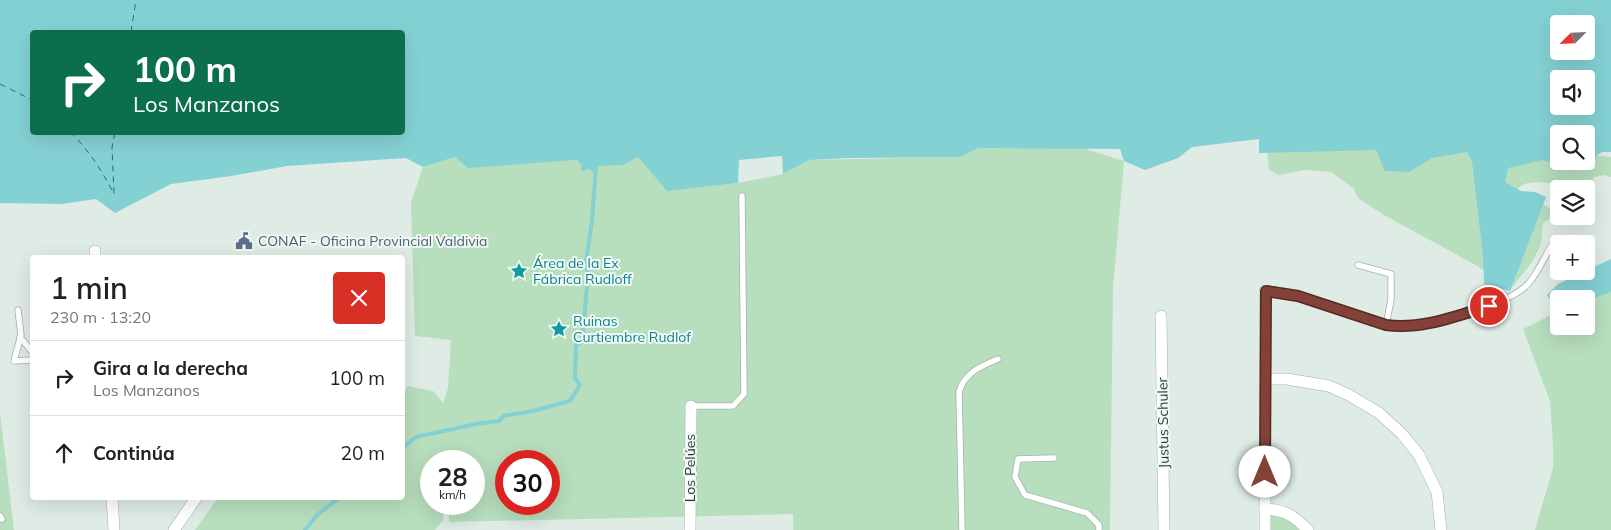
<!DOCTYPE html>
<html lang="es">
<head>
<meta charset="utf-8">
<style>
  body { margin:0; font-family:Mulish,sans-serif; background:#f2f2f2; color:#222; height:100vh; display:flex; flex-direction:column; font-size:19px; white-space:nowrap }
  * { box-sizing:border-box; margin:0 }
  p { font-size:16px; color:#767676 }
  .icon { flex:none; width:28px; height:28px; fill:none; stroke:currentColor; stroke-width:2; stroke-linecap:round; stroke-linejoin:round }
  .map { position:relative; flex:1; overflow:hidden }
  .details { position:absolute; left:30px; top:255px; width:375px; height:245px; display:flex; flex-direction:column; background:#fff; border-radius:5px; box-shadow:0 5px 20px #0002 }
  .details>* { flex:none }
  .guide { position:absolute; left:30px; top:30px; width:375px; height:105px; border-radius:5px; box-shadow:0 5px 20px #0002; background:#0b6e4f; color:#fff; overflow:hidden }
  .needle { width:32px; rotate:246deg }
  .fabs { position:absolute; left:1550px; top:15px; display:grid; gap:10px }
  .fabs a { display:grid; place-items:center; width:45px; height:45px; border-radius:5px; background:#fff; box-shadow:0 5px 20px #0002; font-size:25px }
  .speed { position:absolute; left:420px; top:450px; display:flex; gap:10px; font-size:25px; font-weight:700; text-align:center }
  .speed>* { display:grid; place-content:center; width:65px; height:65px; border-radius:50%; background:#fff; box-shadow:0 5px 20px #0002; line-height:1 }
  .speed small { font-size:12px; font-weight:400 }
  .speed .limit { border:8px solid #d22; background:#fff; color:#111 }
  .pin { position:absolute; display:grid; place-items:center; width:42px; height:42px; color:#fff; margin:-21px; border:2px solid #fff; border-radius:50%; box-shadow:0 1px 5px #0007 }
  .me { position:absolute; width:55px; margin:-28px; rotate:0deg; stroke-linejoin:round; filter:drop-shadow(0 0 4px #0008) }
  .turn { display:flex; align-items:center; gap:18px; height:105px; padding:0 20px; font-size:22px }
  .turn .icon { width:65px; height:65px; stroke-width:2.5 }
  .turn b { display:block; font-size:35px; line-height:42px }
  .round { display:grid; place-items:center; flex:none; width:52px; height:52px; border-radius:5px; background:#f2f2f2 }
  .headline { display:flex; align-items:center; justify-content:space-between; height:85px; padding:0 20px }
  h1 { font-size:30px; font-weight:600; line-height:38px }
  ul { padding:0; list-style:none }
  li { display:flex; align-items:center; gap:15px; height:75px; padding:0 20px; border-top:1px solid #e0e0e0 }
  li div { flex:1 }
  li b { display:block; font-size:19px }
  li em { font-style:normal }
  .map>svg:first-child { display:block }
  .green { fill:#b7debd; fill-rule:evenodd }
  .water { fill:#84d1d4; fill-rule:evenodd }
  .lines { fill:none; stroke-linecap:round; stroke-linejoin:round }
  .stream { stroke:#84d1d4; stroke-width:4 }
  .ferry { stroke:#17767b; stroke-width:1; stroke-dasharray:6 5; stroke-linecap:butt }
  .service-casing { stroke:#a2b3ab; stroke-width:7 }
  .minor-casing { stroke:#a2b3ab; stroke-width:12 }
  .service { stroke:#fff; stroke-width:5.5 }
  .minor { stroke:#fff; stroke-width:11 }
  .route-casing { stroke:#552a24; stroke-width:12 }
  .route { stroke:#834137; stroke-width:9 }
  .labels { text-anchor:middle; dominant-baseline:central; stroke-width:4; stroke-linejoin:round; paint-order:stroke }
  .service-label { font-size:14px; fill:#4e5e75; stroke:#f0f8f3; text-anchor:start }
  .culture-label { font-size:14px; fill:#0d838f; stroke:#f0f8f3; text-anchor:start }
  .street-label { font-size:14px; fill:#1f3c31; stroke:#f0f8f3 }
</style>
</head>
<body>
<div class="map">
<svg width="1611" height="530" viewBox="0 0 1611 530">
  <rect width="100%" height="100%" fill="#dfebe5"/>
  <g class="green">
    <path d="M1446,138L1559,161H1586V155L1611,157V177L1604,175L1594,177L1590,184L1585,189C1567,188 1532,175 1518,188C1522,207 1550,198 1553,216L1543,223L1541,244L1532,262L1512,287L1472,263L1384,215L1358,198L1354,189L1345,182L1331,172L1305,170L1278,175L1269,169L1267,150Z"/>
    <path d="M979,148H1082L1124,161L1113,288L1110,530H793V514L449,522V504H474V461H431V504H444L443,520L435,530H195L218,498H402L403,398L407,386L433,391L443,403L448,388L451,340L415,336L411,202L423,167L455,157L490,166L577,160L581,165H623L638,156L652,173L684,189L738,183L783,174L809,160L959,157ZM506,461H549V504H506Z"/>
    <path d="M1611,270V530H1535L1553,468V443L1550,401L1523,329L1557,312L1559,302V326H1586V299Z"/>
    <path d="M0,413L14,530H0Z"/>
    <path d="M1278,513L1303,530H1270V515Z"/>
  </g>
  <g class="water">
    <path d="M0,0H1611V152H1602L1576,170L1543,160L1508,168L1505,182L1521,191L1535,192L1546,197L1510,291L1484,284L1483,256L1472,161L1467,152L1432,158L1409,172L1385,171L1376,150L1259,153V139L1192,147L1178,158L1145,170L1124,161L1120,149L979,148L960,157L849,158L809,160L783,174L782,156L739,160L738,183L667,191L638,157L623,165L596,166L593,172L589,169L581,171V165L577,160L468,168L455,157L423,167L406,158L287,166L231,176L171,184L115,213L96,199L61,204L0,203ZM1559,24H1586V51H1559ZM32,32H402V132H32ZM1559,79H1586V106H1559ZM1559,134H1586V161H1559Z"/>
    <path d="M1611,259V292L1586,301V299H1559L1558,311L1547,295L1558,284Z"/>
  </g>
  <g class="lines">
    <g class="stream">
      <path d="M402,448L416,437L476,424L499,421L503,416L533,411L570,401L580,385L575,378L576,345L582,341L588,276L586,262L592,221L596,166"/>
      <path d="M305,530L317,515L339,498"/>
    </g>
    <g class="ferry">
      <path d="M131,32L136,0"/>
      <path d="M0,84L32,100"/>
      <path d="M70,132C89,150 102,171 114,194L112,147L115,132"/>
    </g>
    <g class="service-casing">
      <g id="service">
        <path d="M1298,296L1386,325L1391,300V274L1358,265"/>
        <path d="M18,310L21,335L14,361L32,360"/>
        <path d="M1386,325C1391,325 1397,327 1402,327C1431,326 1510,305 1529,283C1538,272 1545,256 1553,243"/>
        <path d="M20,337L32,352"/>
        <path d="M691,406H733L744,394L742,196"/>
        <path d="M1054,458L1018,459L1015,477L1025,495L1087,513L1099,525V530"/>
        <path d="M0,516L2,519"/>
        <path d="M962,530L959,392C964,373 981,366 998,359"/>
      </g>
    </g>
    <g class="minor-casing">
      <g id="minor">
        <path d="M95,251V258"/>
        <path d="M1161,316L1164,530"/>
        <path d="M1265,379H1287L1329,386L1349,395L1379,413L1402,434L1419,455L1437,492L1441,530"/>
        <path d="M112,498L114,530"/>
        <path d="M1265,509C1286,510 1294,516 1308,530"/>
        <path d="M174,530L196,498"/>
        <path d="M690,530L691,406"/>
        <path d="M1265,530V291L1298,296"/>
      </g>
    </g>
    <use href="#service" class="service"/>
    <use href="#minor" class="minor"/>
  </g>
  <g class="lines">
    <g class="route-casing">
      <path id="route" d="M1265,472L1266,291L1298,296L1386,325C1421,330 1456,316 1489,306"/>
    </g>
    <use href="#route" class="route"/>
  </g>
  <defs>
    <g id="civic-bare" transform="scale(1.35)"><path d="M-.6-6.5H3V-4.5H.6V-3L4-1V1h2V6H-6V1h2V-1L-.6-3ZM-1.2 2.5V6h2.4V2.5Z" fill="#5c6f8a" stroke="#f0f8f3" stroke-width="2.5" paint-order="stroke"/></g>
    <g id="sight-bare" transform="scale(1.35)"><path d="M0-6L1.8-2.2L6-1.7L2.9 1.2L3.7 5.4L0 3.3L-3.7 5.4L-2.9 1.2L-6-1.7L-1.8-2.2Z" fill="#0f9aa8" stroke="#f0f8f3" stroke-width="2.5" paint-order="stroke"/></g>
  </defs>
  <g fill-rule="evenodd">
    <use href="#civic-bare" x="244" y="241"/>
    <use href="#sight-bare" x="519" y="271"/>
    <use href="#sight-bare" x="559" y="329"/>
  </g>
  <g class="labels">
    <g class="service-label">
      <text x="258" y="241">CONAF - Oficina Provincial Valdivia</text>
    </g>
    <g class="culture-label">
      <text x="533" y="263">Área de la Ex<tspan x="533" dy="16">Fábrica Rudloff</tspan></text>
      <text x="573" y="321">Ruinas<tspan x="573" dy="16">Curtiembre Rudlof</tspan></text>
    </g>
    <g class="street-label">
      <text transform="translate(1163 423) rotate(-91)">Justus Schuler</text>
      <text transform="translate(690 468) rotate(-90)">Los Pelúes</text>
    </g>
  </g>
</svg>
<div class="fabs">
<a><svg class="needle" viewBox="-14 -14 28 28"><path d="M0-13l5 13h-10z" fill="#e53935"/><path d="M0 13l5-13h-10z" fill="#767676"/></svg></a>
<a><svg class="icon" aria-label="sound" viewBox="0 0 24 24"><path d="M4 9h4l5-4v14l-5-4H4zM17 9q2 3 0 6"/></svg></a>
<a><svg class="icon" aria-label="search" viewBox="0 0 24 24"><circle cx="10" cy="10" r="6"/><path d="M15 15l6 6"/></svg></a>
<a><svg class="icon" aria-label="layers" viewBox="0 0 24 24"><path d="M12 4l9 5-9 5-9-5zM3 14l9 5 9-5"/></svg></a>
<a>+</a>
<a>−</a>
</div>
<div class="speed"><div>28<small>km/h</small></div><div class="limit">30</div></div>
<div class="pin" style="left:1489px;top:306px;background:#d93025"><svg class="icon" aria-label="arrive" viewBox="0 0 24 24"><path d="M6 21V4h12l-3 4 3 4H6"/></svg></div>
<svg class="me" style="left:1265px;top:472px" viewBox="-20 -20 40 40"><circle r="19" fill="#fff"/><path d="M0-13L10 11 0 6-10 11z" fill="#834137"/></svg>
<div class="guide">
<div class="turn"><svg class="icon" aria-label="right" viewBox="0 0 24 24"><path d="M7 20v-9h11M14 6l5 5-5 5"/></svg><div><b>100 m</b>Los Manzanos</div></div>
</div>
<section class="details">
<div class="headline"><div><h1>1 min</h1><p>230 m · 13:20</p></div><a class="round" style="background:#d93025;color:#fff"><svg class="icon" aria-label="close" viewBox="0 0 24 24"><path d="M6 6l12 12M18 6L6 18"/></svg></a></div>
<ul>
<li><svg class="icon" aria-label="right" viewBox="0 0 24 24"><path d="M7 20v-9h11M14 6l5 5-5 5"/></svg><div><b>Gira a la derecha</b><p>Los Manzanos</p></div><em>100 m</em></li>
<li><svg class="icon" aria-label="ahead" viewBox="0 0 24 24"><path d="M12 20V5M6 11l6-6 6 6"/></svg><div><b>Continúa</b></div><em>20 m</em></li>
</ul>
</section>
</div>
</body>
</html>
